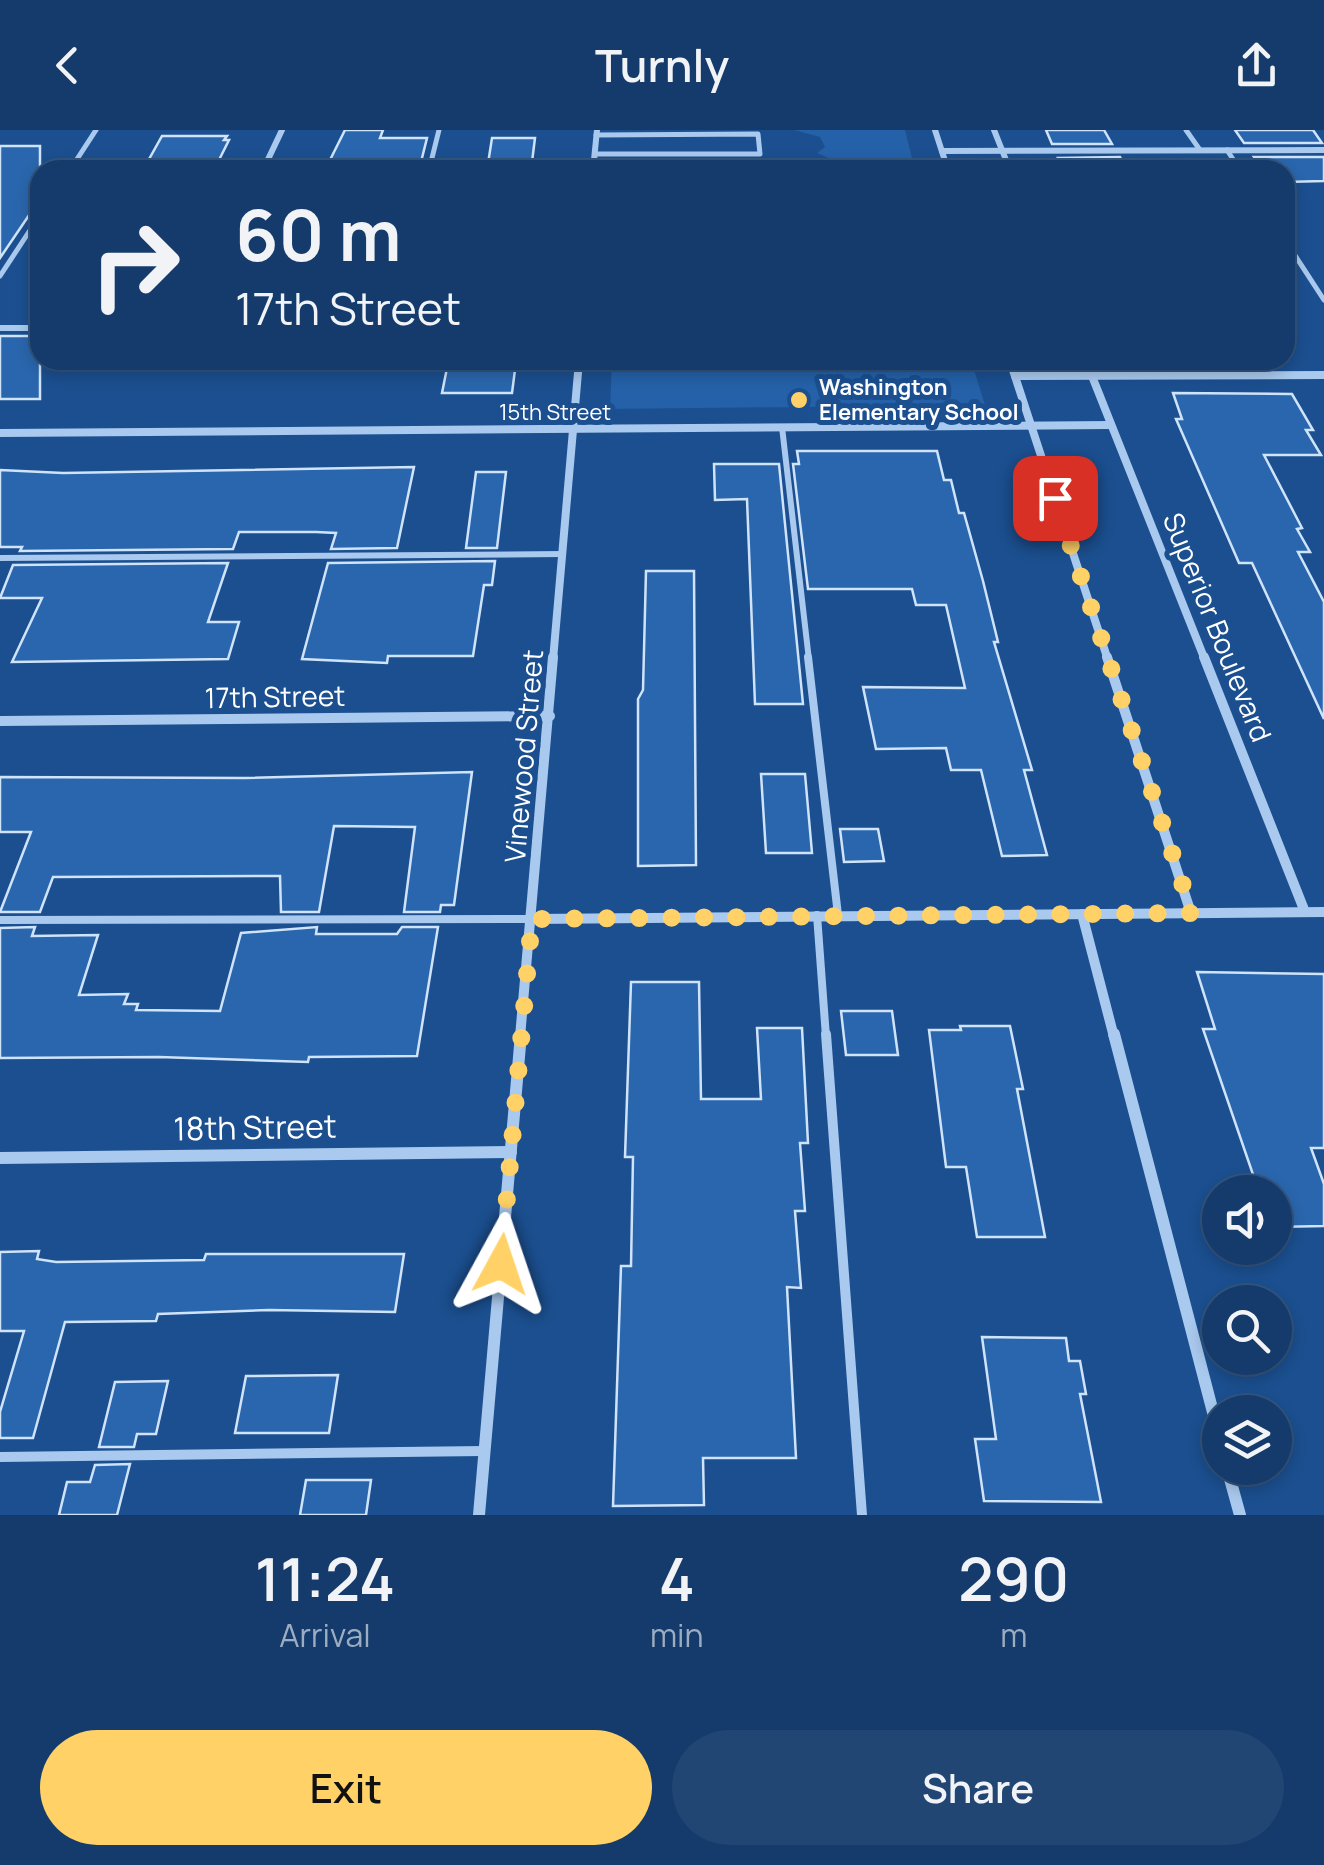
<!DOCTYPE html>
<html lang="en">
<head>
<meta charset="utf-8">
<style>
  body { margin:0; font-family:Manrope,sans-serif; background:#214673; color:#f1f3f6; height:100vh; display:flex; flex-direction:column; font-size:38px; white-space:nowrap }
  * { box-sizing:border-box; margin:0 }
  p { font-size:32px; color:#9dadc1 }
  .icon { flex:none; width:55px; height:55px; fill:none; stroke:currentColor; stroke-width:2; stroke-linecap:round; stroke-linejoin:round }
  .map { position:relative; height:1385px; overflow:hidden }
  .details { display:flex; flex-direction:column; background:#143b6b; flex:1 }
  .details>* { flex:none }
  .banner { position:absolute; left:30px; top:30px; width:1265px; height:210px; border-radius:30px; box-shadow:0 5px 15px #0003,0 0 0 2px #33557e; background:#143b6b; color:#f1f3f6; overflow:hidden }
  .buttons { position:absolute; left:1202px; top:1045px; display:grid; gap:20px }
  .buttons a { display:grid; place-items:center; width:90px; height:90px; border-radius:50%; background:#143b6b; box-shadow:0 5px 15px #0003,0 0 0 2px #33557e; font-size:50px }
  .pin { position:absolute; display:grid; place-items:center; width:85px; height:85px; color:#fff; margin:-42px; border-radius:20px; box-shadow:0 5px 15px #0006 }
  .me { position:absolute; width:110px; margin:-55px; rotate:5deg; stroke-linejoin:round; filter:drop-shadow(0 0 8px #0008) }
  .turn { display:flex; align-items:center; gap:35px; height:210px; padding:0 40px; font-size:45px }
  .turn .icon { width:130px; height:130px; stroke-width:2.5 }
  .turn b { display:block; font-size:70px; line-height:85px }
  .eta { display:flex; justify-content:space-evenly; align-items:center; height:170px; text-align:center }
  .eta b { font-size:60px; font-weight:600; line-height:70px }
  .primary-button { display:flex; gap:20px; margin-top:auto; padding:20px 40px }
  .primary-button a { flex:1; height:115px; border-radius:60px; background:#ffd166; color:#111; font-size:40px; font-weight:600; line-height:115px; text-align:center }
  .primary-button a+a { background:#214673; color:#f1f3f6 }
  header { display:flex; justify-content:space-between; align-items:center; height:130px; padding:0 40px; background:#143b6b; font-size:45px; font-weight:600 }
  .map>svg:first-child { display:block }
  .green { fill:#2461a8 }
  .building { fill:#2a66ad; stroke:#cfe3fa; stroke-width:2.5 }
  .lines { fill:none; stroke-linecap:round; stroke-linejoin:round }
  .path { stroke:#a9c9ee; stroke-width:4; stroke-dasharray:2.5 5; stroke-linecap:butt }
  .lane-far3 { stroke:#a9c9ee; stroke-width:5 }
  .lane-far2 { stroke:#a9c9ee; stroke-width:6 }
  .lane-far1 { stroke:#a9c9ee; stroke-width:8 }
  .lane { stroke:#a9c9ee; stroke-width:10 }
  .street-far3 { stroke:#a9c9ee; stroke-width:6 }
  .street-far2 { stroke:#a9c9ee; stroke-width:8 }
  .street-far1 { stroke:#a9c9ee; stroke-width:10 }
  .street { stroke:#a9c9ee; stroke-width:12 }
  .route { stroke:#ffd166; stroke-width:18; stroke-dasharray:0 32.4 }
  .poi-dot { fill:#ffd166; stroke:#1b4f8f; stroke-width:4 }
  .labels { text-anchor:middle; dominant-baseline:central; stroke-width:10; stroke-linejoin:round; paint-order:stroke }
  .far-poi-label { font-size:22px; font-weight:bold; fill:#fff; stroke:#1b4f8f; text-anchor:start }
  .far-street-label { font-size:22px; fill:#fff; stroke:#1b4f8f }
  .street-label { font-size:28px; fill:#fff; stroke:#1b4f8f }
  .near-street-label { font-size:32px; fill:#fff; stroke:#1b4f8f }
</style>
</head>
<body>
<header><svg class="icon" aria-label="back" viewBox="0 0 24 24"><path d="M15 5l-7 7 7 7"/></svg>Turnly<svg class="icon" aria-label="share" viewBox="0 0 24 24"><path d="M12 15V3M7 8l5-5 5 5M5 13v7h14v-7"/></svg></header>
<div class="map">
<svg width="1324" height="1385" viewBox="0 0 1324 1385">
  <rect width="100%" height="100%" fill="#1b4f8f"/>
  <g class="green">
    <path d="M794,0H905L913,32L840,33L817,23L825,17L820,7Z"/>
    <path d="M612,230H971L985,275L610,279Z"/>
  </g>
  <g class="building">
    <path d="M345,0H383L380,8H427L419,40H325Z"/>
    <path d="M1046,0H1104L1112,14H1052Z"/>
    <path d="M1235,0H1313L1322,13H1244Z"/>
    <path d="M162,6H227L224,10H229L214,40H143Z"/>
    <path d="M492,8H535L531,40H487Z"/>
    <path d="M0,16H40V69L0,128Z"/>
    <path d="M1120,27L1127,40H1063L1058,28Z"/>
    <path d="M1254,27H1324V51L1285,52V40H1263Z"/>
    <rect x="0" y="206" width="40" height="63"/>
    <path d="M516,232L512,263H442L448,233Z"/>
    <path d="M1173,263L1292,264L1313,300H1306L1321,325H1264L1302,398L1297,399L1310,422H1298L1324,472V589L1252,433H1239L1176,289H1182Z"/>
    <path d="M797,321H937L944,350H951L959,383H964L983,451L998,512H994L1032,640H1024L1047,725L1002,726L981,640H951L946,618L876,619L863,557L965,558L946,475H916L912,459H808L793,334H799Z"/>
    <path d="M714,334H779L803,574H755L747,369L715,370Z"/>
    <path d="M414,337L397,418L331,419L336,403L316,402H239L233,419L20,421L22,417H0V340L63,343Z"/>
    <path d="M476,342H506L497,418H466Z"/>
    <path d="M495,431L492,455H484L473,526H388L387,533L302,529L328,433Z"/>
    <path d="M228,433L208,492H239L228,529L12,532L42,468H0L13,435Z"/>
    <path d="M646,441H694L696,735L638,736V569L643,560Z"/>
    <path d="M472,642L454,775H441L440,782H404L415,697L334,696L319,782H281L280,746L53,747L40,782H0L31,702H0V647L244,648Z"/>
    <path d="M761,644H805L812,723H766Z"/>
    <path d="M840,699H878L884,731L844,732Z"/>
    <path d="M35,797L32,806L98,805L79,865L128,864L124,874H138L136,880L220,881L241,803L317,797L316,804H397L402,797H438L417,926L309,927L308,932L159,927L0,928V798Z"/>
    <path d="M1197,842L1324,844V1018H1311L1324,1054V1096L1275,1097V1062H1259L1203,899H1215Z"/>
    <path d="M631,852H699L701,969H761L757,898H802L808,1013H800L805,1081H795L801,1158L787,1157L796,1328H703L704,1375L613,1376L621,1136H631L633,1027H625Z"/>
    <path d="M841,881H892L898,925H846Z"/>
    <path d="M960,896H1010L1023,959H1017L1045,1107H977L966,1037H946L929,900H961Z"/>
    <path d="M39,1121L37,1129L56,1132L204,1130L206,1124H404L395,1182L269,1180L158,1184L156,1191L65,1192L33,1308H0V1282L24,1201H0V1122Z"/>
    <path d="M982,1207L1066,1208L1069,1231H1080L1086,1264H1080L1101,1372L984,1371L975,1309H996Z"/>
    <path d="M338,1245L329,1303H235L246,1246Z"/>
    <path d="M168,1251L156,1304H137L134,1317H99L115,1252Z"/>
    <path d="M130,1334L117,1385H59L67,1352H90L95,1335Z"/>
    <path d="M306,1350H371L366,1385H300Z"/>
  </g>
  <g class="lines">
    <path class="path" d="M774,35L918,34"/>
    <g class="lane-far3">
      <path d="M1186,0L1200,20"/>
      <path d="M1227,20L1240,40"/>
      <path d="M595,24H760L758,4L596,5"/>
      <path d="M70,40L96,0"/>
      <path d="M429,40L439,0"/>
      <path d="M1285,110L1324,170"/>
      <path d="M0,146L40,85"/>
    </g>
    <g class="lane-far2">
      <path d="M782,297L809,530"/>
      <path d="M0,428L563,424"/>
    </g>
    <g class="lane-far1">
      <path d="M808,527L838,785"/>
      <path d="M817,785L826,907"/>
      <path d="M0,790L532,789"/>
    </g>
    <g class="lane">
      <path d="M826,904L862,1385"/>
      <path d="M0,1327L484,1321"/>
    </g>
    <g class="street-far3">
      <path d="M935,0L948,40"/>
      <path d="M994,0L1010,40"/>
      <path d="M942,21L1324,20"/>
      <path d="M263,40L282,0"/>
      <path d="M593,40L597,0"/>
      <path d="M0,198H40"/>
      <path d="M1010,230L1011,234"/>
      <path d="M1085,230L1087,234"/>
      <path d="M579,234V230"/>
    </g>
    <g class="street-far2">
      <path d="M1010,231L1108,530"/>
      <path d="M1086,231L1205,530"/>
      <path d="M1015,246L1324,245"/>
      <path d="M0,303L1111,295"/>
      <path d="M553,530L579,231"/>
    </g>
    <g class="street-far1">
      <path d="M1107,527L1191,783"/>
      <path d="M1204,527L1305,782"/>
      <path d="M0,591L550,586"/>
      <path d="M1082,784L1114,907"/>
      <path d="M532,789L1324,782"/>
      <path d="M520,907L553,527"/>
    </g>
    <g class="street">
      <path d="M1114,904L1220,1309"/>
      <path d="M0,1028L511,1022"/>
      <path d="M1227,1338L1240,1385"/>
      <path d="M479,1385L521,904"/>
    </g>
  </g>
  <g class="lines">
    <path class="route" d="M501,1134L532,789L1192,783L1055,368"/>
  </g>
  <circle class="poi-dot" cx="799" cy="270" r="10"/>
  <g class="labels">
    <g class="far-poi-label">
      <text x="819" y="257">Washington<tspan x="819" dy="25">Elementary School</tspan></text>
    </g>
    <g class="far-street-label">
      <text x="555" y="282">15th Street</text>
    </g>
    <g class="street-label">
      <text transform="translate(1218 497) rotate(68)">Superior Boulevard</text>
      <text transform="translate(275 566) rotate(-1)">17th Street</text>
      <text transform="translate(523 626) rotate(-85)">Vinewood Street</text>
    </g>
    <g class="near-street-label">
      <text transform="translate(255 997) rotate(-1)">18th Street</text>
    </g>
  </g>
</svg>
<div class="buttons">
<a><svg class="icon" aria-label="sound" viewBox="0 0 24 24"><path d="M4 9h4l5-4v14l-5-4H4zM17 9q2 3 0 6"/></svg></a>
<a><svg class="icon" aria-label="search" viewBox="0 0 24 24"><circle cx="10" cy="10" r="6"/><path d="M15 15l6 6"/></svg></a>
<a><svg class="icon" aria-label="layers" viewBox="0 0 24 24"><path d="M12 4l9 5-9 5-9-5zM3 14l9 5 9-5"/></svg></a>
</div>
<div class="pin" style="left:1055px;top:368px;background:#d93025"><svg class="icon" aria-label="arrive" viewBox="0 0 24 24"><path d="M6 21V4h12l-3 4 3 4H6"/></svg></div>
<svg class="me" style="left:501px;top:1134px" viewBox="-20 -20 40 40"><path d="M0-17L14 15 0 8-14 15z" fill="#ffd166" stroke="#fff" stroke-width="4"/></svg>
<div class="banner">
<div class="turn"><svg class="icon" aria-label="right" viewBox="0 0 24 24"><path d="M7 20v-9h11M14 6l5 5-5 5"/></svg><div><b>60 m</b>17th Street</div></div>
</div>
</div>
<section class="details">
<div class="eta">
<div><b>11:24</b><p>Arrival</p></div>
<div><b>4</b><p>min</p></div>
<div><b>290</b><p>m</p></div>
</div>
<div class="primary-button"><a>Exit</a><a>Share</a></div>
</section>
</body>
</html>
